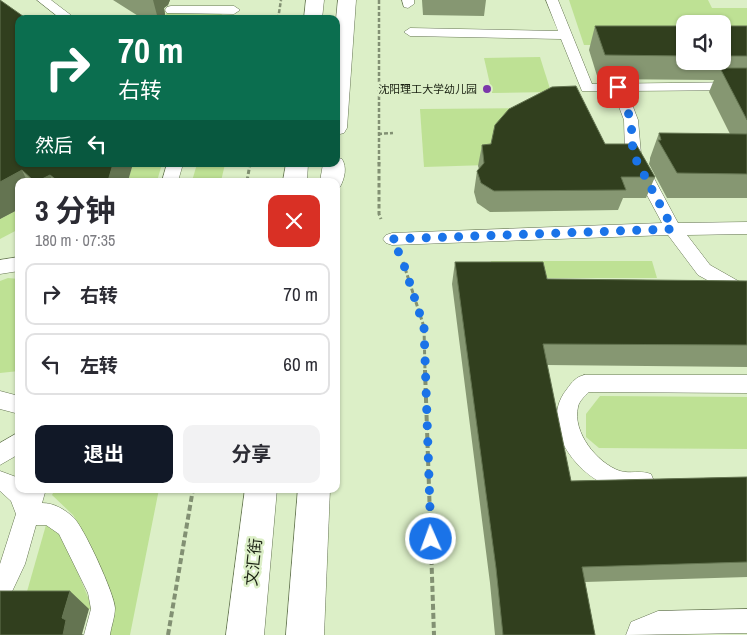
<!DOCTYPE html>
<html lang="zh">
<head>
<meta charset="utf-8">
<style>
  body { margin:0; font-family:"Archivo Narrow","Noto Sans SC",sans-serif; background:#f2f2f3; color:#2b2b33; height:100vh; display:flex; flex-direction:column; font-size:19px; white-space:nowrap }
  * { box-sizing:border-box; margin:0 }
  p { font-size:16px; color:#7c7c81 }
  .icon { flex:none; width:28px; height:28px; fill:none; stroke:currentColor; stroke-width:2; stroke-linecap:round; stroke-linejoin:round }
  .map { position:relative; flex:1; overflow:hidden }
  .drawer { position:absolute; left:15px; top:178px; width:325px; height:315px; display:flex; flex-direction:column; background:#fff; border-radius:10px; box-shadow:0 1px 4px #0004 }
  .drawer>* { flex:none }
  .hud { position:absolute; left:15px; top:15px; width:325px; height:152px; border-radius:10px; box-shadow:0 1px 4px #0004; background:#0b6e4f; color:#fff; overflow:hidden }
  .tools { position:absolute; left:676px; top:15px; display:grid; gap:10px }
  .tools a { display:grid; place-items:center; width:55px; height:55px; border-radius:10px; background:#fff; box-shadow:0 1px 4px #0004; font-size:25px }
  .pin { position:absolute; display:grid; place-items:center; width:42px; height:42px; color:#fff; margin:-21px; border-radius:10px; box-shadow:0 2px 8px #0006 }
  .me { position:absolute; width:55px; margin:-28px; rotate:358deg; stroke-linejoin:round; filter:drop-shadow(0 0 4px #0008) }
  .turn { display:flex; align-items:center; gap:18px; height:105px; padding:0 20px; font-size:22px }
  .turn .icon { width:65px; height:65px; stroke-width:2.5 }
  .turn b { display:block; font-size:35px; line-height:42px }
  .then { display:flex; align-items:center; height:48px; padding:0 20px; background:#0003; gap:10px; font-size:19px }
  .round { display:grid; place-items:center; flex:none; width:52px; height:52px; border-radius:10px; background:#f2f2f3 }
  .head { display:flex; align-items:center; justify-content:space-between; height:85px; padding:0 20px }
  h1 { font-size:30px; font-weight:700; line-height:38px }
  .button { display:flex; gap:10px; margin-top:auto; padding:10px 20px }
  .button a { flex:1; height:58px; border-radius:10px; background:#111827; color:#fff; font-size:20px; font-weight:700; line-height:58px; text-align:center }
  .button a+a { background:#f2f2f3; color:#2b2b33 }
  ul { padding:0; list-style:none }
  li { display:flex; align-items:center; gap:15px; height:62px; margin:0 10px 8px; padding:0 10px; border:2px solid #e1e1e2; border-radius:10px }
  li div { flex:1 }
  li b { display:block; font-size:19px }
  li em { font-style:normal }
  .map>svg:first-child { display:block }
  .green { fill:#bee194 }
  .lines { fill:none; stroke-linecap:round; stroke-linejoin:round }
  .lane-casing { stroke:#657552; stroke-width:1 }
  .secondary-casing { stroke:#657552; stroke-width:1 }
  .path-far2 { stroke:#829073; stroke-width:2.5; stroke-dasharray:4 2; stroke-linecap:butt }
  .path-far1 { stroke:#829073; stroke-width:3; stroke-dasharray:4.5 2.5; stroke-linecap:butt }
  .path { stroke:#829073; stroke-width:4; stroke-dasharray:6 3; stroke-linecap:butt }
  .lane { fill:#fff; fill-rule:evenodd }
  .secondary { fill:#fff; fill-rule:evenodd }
  .wall { fill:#869772 }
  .shaded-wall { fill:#647451 }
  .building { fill:#313f1e; stroke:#647451 }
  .route { stroke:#1a73e8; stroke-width:9; stroke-dasharray:0 16.2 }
  .poi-dot { fill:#7b37aa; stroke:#dcefc7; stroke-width:2 }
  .labels { text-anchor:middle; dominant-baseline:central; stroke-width:5; stroke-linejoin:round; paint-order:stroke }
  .far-poi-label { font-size:11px; fill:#1a2112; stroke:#dcefc7; text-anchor:end }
  .near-street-label { font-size:16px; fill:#1a2112; stroke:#dcefc7 }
</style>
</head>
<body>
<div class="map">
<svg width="747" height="635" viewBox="0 0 747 635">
  <rect width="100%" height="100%" fill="#dcefc7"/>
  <g class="green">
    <path d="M569,0H708L712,8H747V44H723L722,24H685V45H584Z"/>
    <path d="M166,13H220L225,17V19H164Z"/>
    <path d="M540,57L551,92L492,93L484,58Z"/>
    <path d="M548,108L488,165L424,167L420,109Z"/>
    <path d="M133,164H162L157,181H128Z"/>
    <path d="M197,164H225L221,181H192Z"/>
    <path d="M19,209V229L0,239V219Z"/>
    <path d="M491,261H652L657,278H493Z"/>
    <path d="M8,278L19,279V371L0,373V281Z"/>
    <path d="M600,396L747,397V449L599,448L586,437V414Z"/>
    <path d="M55,489H159L130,635H108L114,609L111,592L89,542L73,515L52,495Z"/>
    <path d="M46,525L59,534L75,566L93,609H22Z"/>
  </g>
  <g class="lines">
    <g class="lane-casing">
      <g id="lane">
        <path d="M37,0H51L76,19H61Z"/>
        <path d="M402,0H414V4L408,8L404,7Z"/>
        <path d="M546,0H558L592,84L747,82V90L627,91L638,120L641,154L678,223L747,222V234L687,235L710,265L747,286V302L698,275L668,235L392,245L386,243L383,239L386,235L392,233L662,223L625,154L624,120L613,91H582L561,39L410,36L404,32L410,28L558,31Z"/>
        <path d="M171,6H234L240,10L234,14L167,13L165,10L167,7Z"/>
        <path d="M167,164H183L178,181H162Z"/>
        <path d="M19,257V271L0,274V260Z"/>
        <path d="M584,375H747V393L589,392C585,396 579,401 578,407C572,432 597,463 620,471C631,474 640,470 651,474L654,481L651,488C601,508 530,434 567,389C572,382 576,377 584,375Z"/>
        <path d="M0,391L19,396V414L0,409Z"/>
        <path d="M19,432V454L0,465V443Z"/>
        <path d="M0,471L19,478V489H46L42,503C54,503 64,509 73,517C83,525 115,595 115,608C115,617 111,627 110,635H84L91,609L88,593L59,534L46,525H36L25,564L9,598L0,601V564L16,514L11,501L0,491Z"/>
        <path d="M747,609V633L626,635L631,622L658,611Z"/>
      </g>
    </g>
    <g class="secondary-casing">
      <g id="secondary">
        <path d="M306,0H324L322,19H304Z"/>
        <path d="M338,0H356L347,128L344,133L336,135V19Z"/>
        <path d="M336,157L342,159C347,167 345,178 340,187L336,188V181H320L323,164H336Z"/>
        <path d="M286,164H308L307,181H283Z"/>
        <path d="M245,489H277L264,635H226Z"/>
        <path d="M298,489H330L324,635H286Z"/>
      </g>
    </g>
    <g class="path-far2">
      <path d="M379,0V164"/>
      <path d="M278,19L281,0"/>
      <path d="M378,134L393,133"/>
    </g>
    <g class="path-far1">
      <path d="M379,162V214L381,219"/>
      <path d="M247,181L250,164"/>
      <path d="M403,262L424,327L425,371"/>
    </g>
    <g class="path">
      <path d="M425,370L434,635"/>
      <path d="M168,635L193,489"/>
    </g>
    <use href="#lane" class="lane"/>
    <use href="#secondary" class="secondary"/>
  </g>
  <g class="wall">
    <path d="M0,0L128,181H19V209L0,219Z"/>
    <path d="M113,0H170L168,5L164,8L165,14L164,19H143Z"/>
    <path d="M422,0H486L484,16L423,15Z"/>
    <path d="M595,26H685V61H722V26H747V198H667L649,164L650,160V158L659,133L730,134L709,92L714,80L598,79L589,50Z"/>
    <path d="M605,144L655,177L646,198H623L618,210L490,212L477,203L474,192L477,171L479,169L478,166L482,145Z"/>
    <path d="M455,262L547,279L747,281V367L547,365L571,481L747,477V577L585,582L595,635H495L490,583L452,284Z"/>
  </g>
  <g class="shaded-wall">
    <path d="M153,0H170L168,5L164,8L165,14L164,19H158Z"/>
    <path d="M113,164H133L128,181H108Z"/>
    <path d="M22,170L27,181H19V209L0,219V182Z"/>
    <path d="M50,175L53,181H38Z"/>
    <path d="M70,591L89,609L82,634L84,635H63L62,618Z"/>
  </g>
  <g class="building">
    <path d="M0,0L27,19H19V164H113L108,181H58L50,175L38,181H34L22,170L0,182Z"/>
    <path d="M595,26H685V56L605,55Z"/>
    <rect x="722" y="26" width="25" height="30"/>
    <path d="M720,68H747V120Z"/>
    <path d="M576,86L605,144H636L655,177H621L626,190L494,191L481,183L477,171L484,163L482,145L491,144L495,125L509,109L552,87Z"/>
    <path d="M659,133L747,134V174L677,173L658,140H661Z"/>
    <path d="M455,262H543L547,279L747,281V345L543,344L571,481L747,477V562L582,567L595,635H503L496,568Z"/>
    <path d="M0,591H70L62,618L66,620L63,635H0Z"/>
  </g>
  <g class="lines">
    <path class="route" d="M431,539L424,327L402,259L392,239L673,229L633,154L631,120L618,87"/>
  </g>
  <circle class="poi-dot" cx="487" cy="89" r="5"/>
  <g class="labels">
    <g class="far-poi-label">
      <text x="477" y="89">沈阳理工大学幼儿园</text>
    </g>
    <g class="near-street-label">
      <text transform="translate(253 562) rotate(-84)">文汇街</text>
    </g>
  </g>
</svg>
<div class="tools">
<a><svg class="icon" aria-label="sound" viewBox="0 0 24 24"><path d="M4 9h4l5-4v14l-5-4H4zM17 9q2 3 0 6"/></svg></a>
</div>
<div class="pin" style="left:618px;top:87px;background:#d93025"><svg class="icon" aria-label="arrive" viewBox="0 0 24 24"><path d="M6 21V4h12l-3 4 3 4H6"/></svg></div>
<svg class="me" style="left:431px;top:539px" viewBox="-20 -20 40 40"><circle r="17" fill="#1a73e8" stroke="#fff" stroke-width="3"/><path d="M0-11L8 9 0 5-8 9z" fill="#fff"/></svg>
<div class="hud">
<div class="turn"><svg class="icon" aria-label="right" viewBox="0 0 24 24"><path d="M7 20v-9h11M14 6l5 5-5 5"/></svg><div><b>70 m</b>右转</div></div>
<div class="then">然后<svg class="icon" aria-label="left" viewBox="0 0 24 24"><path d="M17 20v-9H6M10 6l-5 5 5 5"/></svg></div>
</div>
<section class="drawer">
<div class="head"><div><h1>3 分钟</h1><p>180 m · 07:35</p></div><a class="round" style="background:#d93025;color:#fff"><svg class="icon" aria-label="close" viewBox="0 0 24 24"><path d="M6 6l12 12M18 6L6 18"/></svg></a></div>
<ul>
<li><svg class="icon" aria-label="right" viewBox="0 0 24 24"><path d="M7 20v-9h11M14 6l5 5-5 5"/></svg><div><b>右转</b></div><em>70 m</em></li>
<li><svg class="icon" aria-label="left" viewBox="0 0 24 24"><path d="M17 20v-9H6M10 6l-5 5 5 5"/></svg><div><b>左转</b></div><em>60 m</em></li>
</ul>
<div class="button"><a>退出</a><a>分享</a></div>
</section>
</div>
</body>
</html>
